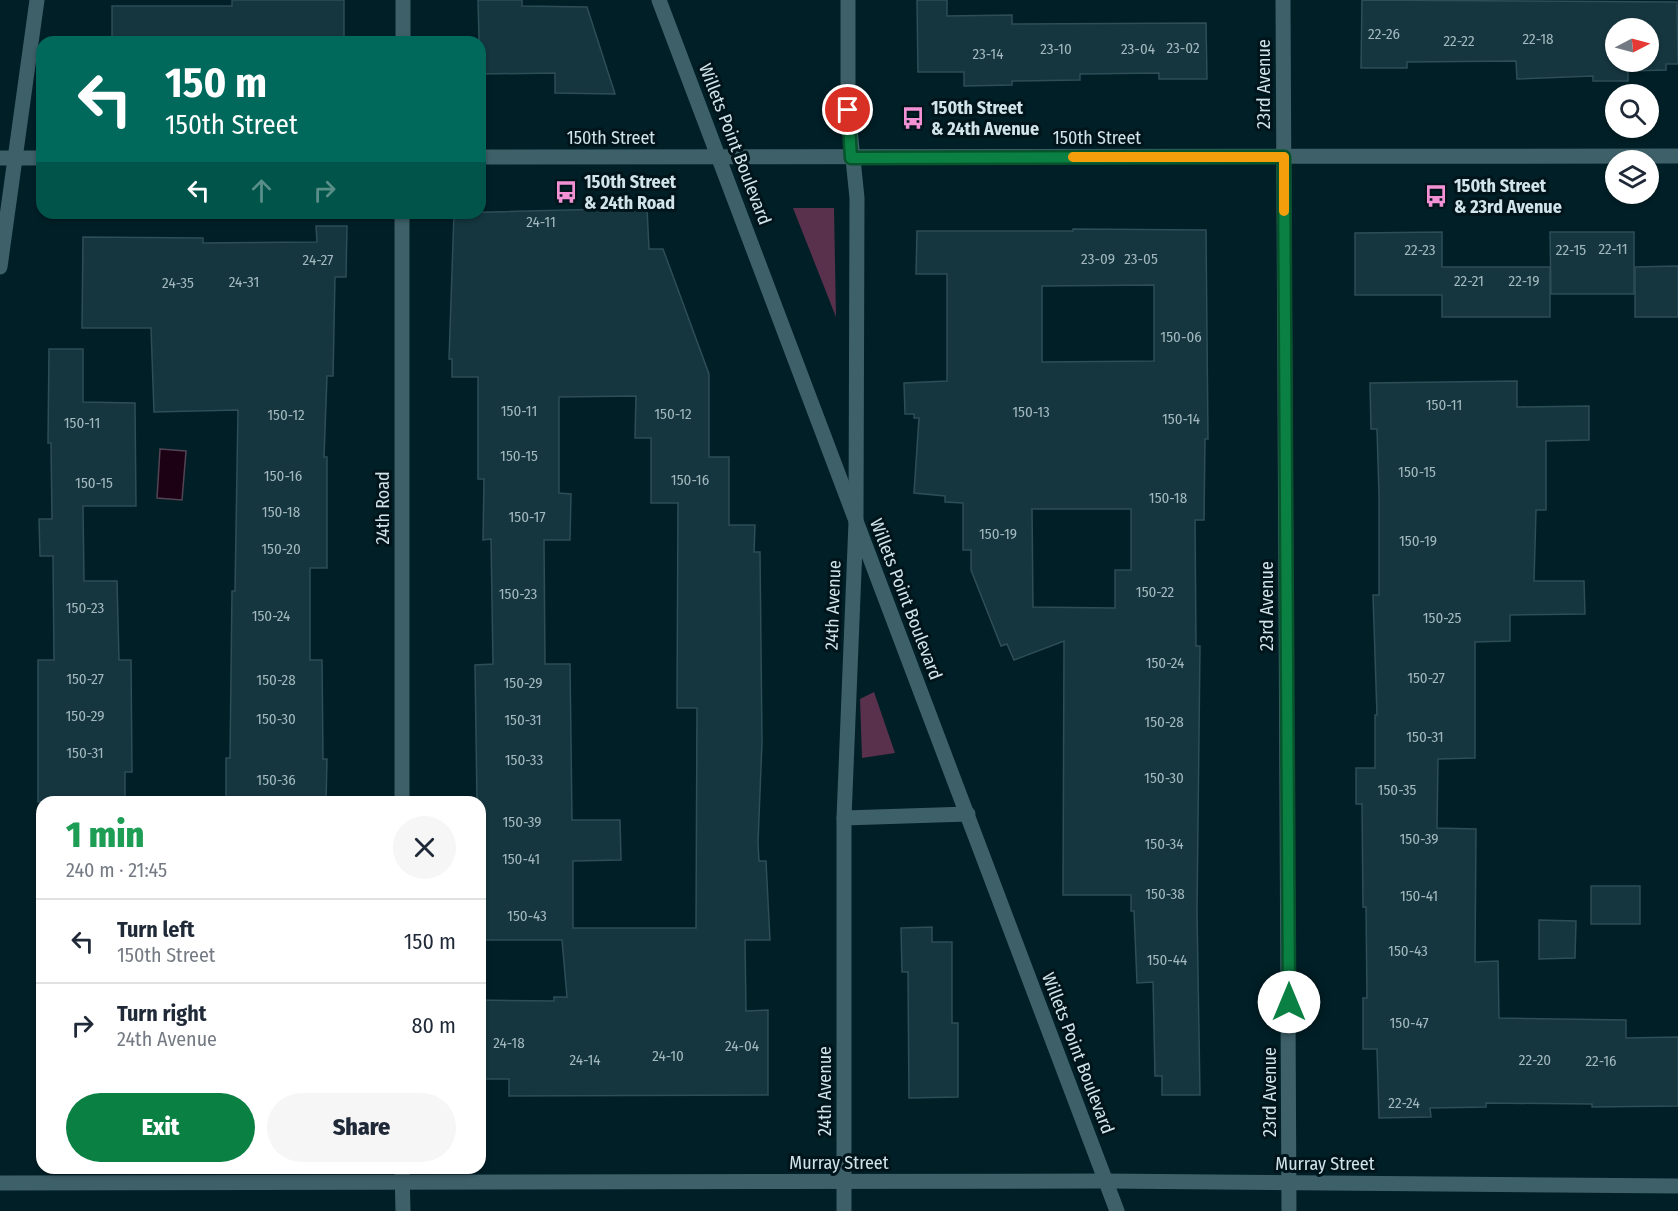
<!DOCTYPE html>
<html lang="en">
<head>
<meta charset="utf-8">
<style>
  body { margin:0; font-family:"Fira Sans Condensed",sans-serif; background:#f6f6f7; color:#1f2937; height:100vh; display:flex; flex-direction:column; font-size:22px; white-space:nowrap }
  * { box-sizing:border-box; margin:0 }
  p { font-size:20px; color:#747a83 }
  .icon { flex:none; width:33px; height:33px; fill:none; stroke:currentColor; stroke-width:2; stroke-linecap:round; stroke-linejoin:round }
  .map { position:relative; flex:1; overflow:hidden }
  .drawer { position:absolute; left:36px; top:796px; width:450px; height:378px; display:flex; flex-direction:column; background:#fff; border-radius:18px; box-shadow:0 2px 4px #0004 }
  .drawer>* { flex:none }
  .hud { position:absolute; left:36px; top:36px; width:450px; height:183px; border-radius:18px; box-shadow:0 2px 4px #0004; background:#00695c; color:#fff; overflow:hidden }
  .needle { width:39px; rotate:84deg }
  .buttons { position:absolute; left:1605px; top:18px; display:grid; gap:12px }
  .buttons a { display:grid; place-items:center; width:54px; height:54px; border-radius:50%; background:#fff; box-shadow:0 2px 4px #0004; font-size:30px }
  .pin { position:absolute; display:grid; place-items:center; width:51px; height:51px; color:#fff; margin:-26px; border:3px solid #fff; border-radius:50%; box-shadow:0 2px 6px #0007 }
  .me { position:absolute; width:66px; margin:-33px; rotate:0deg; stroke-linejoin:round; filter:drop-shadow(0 0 4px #0008) }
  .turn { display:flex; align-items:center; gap:21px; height:126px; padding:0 30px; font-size:27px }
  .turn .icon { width:78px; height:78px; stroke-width:2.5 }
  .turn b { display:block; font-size:42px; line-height:51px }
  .lanes { display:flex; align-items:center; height:57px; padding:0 30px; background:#0003; justify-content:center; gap:30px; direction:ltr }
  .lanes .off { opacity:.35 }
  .round { display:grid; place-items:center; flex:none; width:63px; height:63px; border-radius:32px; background:#f6f6f7 }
  .headline { display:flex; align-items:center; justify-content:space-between; height:102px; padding:0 30px }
  h1 { font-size:36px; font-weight:800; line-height:45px; color:#1e9e55 }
  .button { display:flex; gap:12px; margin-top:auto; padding:12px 30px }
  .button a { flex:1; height:69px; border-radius:36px; background:#0b8043; color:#fff; font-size:24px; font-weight:800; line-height:69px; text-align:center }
  .button a+a { background:#f6f6f7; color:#1f2937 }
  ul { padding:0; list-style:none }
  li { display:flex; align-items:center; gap:18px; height:84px; padding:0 30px; border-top:2px solid #e0e1e3 }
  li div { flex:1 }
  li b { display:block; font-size:22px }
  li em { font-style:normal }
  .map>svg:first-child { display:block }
  .green { fill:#59314c }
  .water { fill:#1c0014; stroke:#534454; stroke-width:1.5 }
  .building { fill:#15363f; stroke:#2d4e57; stroke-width:1.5; fill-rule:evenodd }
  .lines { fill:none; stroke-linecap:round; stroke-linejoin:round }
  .minor { stroke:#3e6069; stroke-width:15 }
  .route-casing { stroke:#07532c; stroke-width:15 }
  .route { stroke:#0b8043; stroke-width:10 }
  .slow { stroke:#f59e0b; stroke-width:10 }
  .labels { text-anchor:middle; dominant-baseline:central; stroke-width:6; stroke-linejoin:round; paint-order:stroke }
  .number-label { font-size:15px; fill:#a3b8be }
  .street-label { font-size:18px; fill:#d2e4e9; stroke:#00151b }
  .poi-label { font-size:18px; font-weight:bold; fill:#d2e4e9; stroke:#00151b; text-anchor:start }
</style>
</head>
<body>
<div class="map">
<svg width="1678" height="1211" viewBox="0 0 1678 1211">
  <rect width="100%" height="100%" fill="#001f27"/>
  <g class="green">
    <path d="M793,208H834L836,317Z"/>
    <path d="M874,692L895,753L862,758L860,699Z"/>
  </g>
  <path class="water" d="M160,449L186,451L182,500L157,498Z"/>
  <g class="building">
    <path d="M232,0H344V42H112V6H232Z"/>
    <path d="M478,0H522V6L587,7L615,94L555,93V73L480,74Z"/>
    <path d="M917,0H947V16L1012,15V24L1206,23L1207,79H1159V73L1080,74V80L1012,81V85L964,86V72H918Z"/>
    <path d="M1362,0L1677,2L1678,64H1666V70L1628,71V81H1593V76L1517,79L1516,61L1407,62V68H1361ZM1616,28H1648V62H1616Z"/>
    <path d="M647,208L649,249H663L709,374V457H729V525H755L754,552H760L762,742L758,843L759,861H766L770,940H745L746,1011L768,1010V1095L509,1096V1079H480V1000L554,1001V997H567L562,940H480V802H477L475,665L493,664L491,539L483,540L484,479H478V377H452V359H449L454,213ZM636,396L635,438H651V503H678L677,708H697L696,928H573V861L621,860L620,820H572L570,664H545L544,540H570L571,494L559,493V397Z"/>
    <path d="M316,226H347L346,277H335L333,376H327L324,457H327V568H310V660H322L323,759H327L326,802H226V758H230L232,591H235L238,410L154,412L151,328H82L83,237L203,238V243L317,242Z"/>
    <path d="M1073,229L1206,230L1208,439H1205L1204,520H1195L1196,646H1200L1197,911L1200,1095H1162V1076H1155L1153,982L1137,983L1134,911H1131V895H1063L1064,641L1014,660L1007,644L1001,646L971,570V550H963V503L945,502V496L914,493L919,418H914V414H905L904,383L947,381V274H916L917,231H1073ZM1154,285V361L1042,362V286ZM1032,509H1131V570H1115V608L1033,607Z"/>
    <path d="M1442,232V267H1550V317H1442V295H1355V233Z"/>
    <path d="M1550,232H1634V294H1551Z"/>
    <path d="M1678,266V317H1635V267Z"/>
    <path d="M49,349H83V402L135,403L136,506H83L84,581H117L119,660H131L132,772H125V802H38V660H54L53,556H40L39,519H52L51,443H48Z"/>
    <path d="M1517,381V407L1589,406V440L1546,441V510H1536L1534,581H1584L1585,614L1510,615V641L1475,642V758L1438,759L1437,828L1476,829L1475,962L1498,961L1499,1018L1626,1020V1038L1678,1037V1106L1592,1107V1104L1486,1103V1107L1430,1108L1431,1117L1379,1118L1377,1049H1363V998H1367L1366,907H1363L1362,804H1356V768H1375V715H1377L1373,595H1379V494L1377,429H1371L1370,383Z"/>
    <rect x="1591" y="886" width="49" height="38"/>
    <path d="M1539,920L1576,921L1575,958L1539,959Z"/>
    <path d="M932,927V942H952V1023H958V1097L909,1098L908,972H902L901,928Z"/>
  </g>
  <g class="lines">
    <g class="minor">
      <path d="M659,0L1117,1211"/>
      <path d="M1283,0L1289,1211"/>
      <path d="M403,42V0"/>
      <path d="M480,157L1678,156"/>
      <path d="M0,158H42"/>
      <path d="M402,213V802"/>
      <path d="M0,267L37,0"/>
      <path d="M844,818L968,814"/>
      <path d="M402,1168L403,1211"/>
      <path d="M0,1183L1106,1181L1678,1186"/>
      <path d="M844,1211V818L856,522L857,198L848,110V0"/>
    </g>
  </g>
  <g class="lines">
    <g class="route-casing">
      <path id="route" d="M848,110L851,158L1284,157L1289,1002"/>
    </g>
    <use href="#route" class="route"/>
    <path class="slow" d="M1073,157H1284V211"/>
  </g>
  <defs>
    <g id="bus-bare" transform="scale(1.8)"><path d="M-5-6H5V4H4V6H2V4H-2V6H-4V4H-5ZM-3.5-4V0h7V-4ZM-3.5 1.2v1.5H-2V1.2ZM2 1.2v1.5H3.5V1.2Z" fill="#f391d5" stroke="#00151b" stroke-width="2.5" paint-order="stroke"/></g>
  </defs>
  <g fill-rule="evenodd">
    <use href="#bus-bare" x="913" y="118"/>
    <use href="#bus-bare" x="566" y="192"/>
    <use href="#bus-bare" x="1436" y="196"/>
  </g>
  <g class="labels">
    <g class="number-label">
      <text x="1384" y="34">22-26</text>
      <text x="1538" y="39">22-18</text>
      <text x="1459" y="41">22-22</text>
      <text x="1183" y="48">23-02</text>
      <text x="1056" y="49">23-10</text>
      <text x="1138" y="49">23-04</text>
      <text x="988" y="54">23-14</text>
      <text x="541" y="222">24-11</text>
      <text x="1613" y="249">22-11</text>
      <text x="1420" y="250">22-23</text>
      <text x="1571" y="250">22-15</text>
      <text x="1098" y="259">23-09</text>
      <text x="1141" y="259">23-05</text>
      <text x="318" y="260">24-27</text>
      <text x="1469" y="281">22-21</text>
      <text x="1524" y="281">22-19</text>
      <text x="244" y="282">24-31</text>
      <text x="178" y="283">24-35</text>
      <text x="1181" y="337">150-06</text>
      <text x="1444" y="405">150-11</text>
      <text x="519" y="411">150-11</text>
      <text x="1031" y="412">150-13</text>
      <text x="673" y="414">150-12</text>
      <text x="286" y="415">150-12</text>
      <text x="1181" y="419">150-14</text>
      <text x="82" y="423">150-11</text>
      <text x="519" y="456">150-15</text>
      <text x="1417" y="472">150-15</text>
      <text x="283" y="476">150-16</text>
      <text x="690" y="480">150-16</text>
      <text x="94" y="483">150-15</text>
      <text x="1168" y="498">150-18</text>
      <text x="281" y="512">150-18</text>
      <text x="527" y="517">150-17</text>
      <text x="998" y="534">150-19</text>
      <text x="1418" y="541">150-19</text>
      <text x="281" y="549">150-20</text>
      <text x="1155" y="592">150-22</text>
      <text x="518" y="594">150-23</text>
      <text x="85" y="608">150-23</text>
      <text x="271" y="616">150-24</text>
      <text x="1442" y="618">150-25</text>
      <text x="1165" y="663">150-24</text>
      <text x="1426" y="678">150-27</text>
      <text x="85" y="679">150-27</text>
      <text x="276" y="680">150-28</text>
      <text x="523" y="683">150-29</text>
      <text x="85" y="716">150-29</text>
      <text x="276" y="719">150-30</text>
      <text x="523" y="720">150-31</text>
      <text x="1164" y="722">150-28</text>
      <text x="1425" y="737">150-31</text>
      <text x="85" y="753">150-31</text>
      <text x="524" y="760">150-33</text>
      <text x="1164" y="778">150-30</text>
      <text x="276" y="780">150-36</text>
      <text x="1397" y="790">150-35</text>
      <text x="522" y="822">150-39</text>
      <text x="1419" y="839">150-39</text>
      <text x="1164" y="844">150-34</text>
      <text x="521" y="859">150-41</text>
      <text x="1165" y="894">150-38</text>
      <text x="1419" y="896">150-41</text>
      <text x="527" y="916">150-43</text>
      <text x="1408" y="951">150-43</text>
      <text x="1167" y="960">150-44</text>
      <text x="1409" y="1023">150-47</text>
      <text x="509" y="1043">24-18</text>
      <text x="742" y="1046">24-04</text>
      <text x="668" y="1056">24-10</text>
      <text x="585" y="1060">24-14</text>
      <text x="1535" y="1060">22-20</text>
      <text x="1601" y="1061">22-16</text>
      <text x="1404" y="1103">22-24</text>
    </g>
    <g class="street-label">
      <text transform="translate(1264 84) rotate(-90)">23rd Avenue</text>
      <text x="611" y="138">150th Street</text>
      <text x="1097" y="138">150th Street</text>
      <text transform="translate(735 144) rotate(69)">Willets Point Boulevard</text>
      <text transform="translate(383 508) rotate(-90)">24th Road</text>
      <text transform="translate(906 599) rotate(69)">Willets Point Boulevard</text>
      <text transform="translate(833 605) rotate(-88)">24th Avenue</text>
      <text transform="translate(1267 606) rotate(-90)">23rd Avenue</text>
      <text transform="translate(1078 1053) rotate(69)">Willets Point Boulevard</text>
      <text transform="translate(825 1091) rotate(-90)">24th Avenue</text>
      <text transform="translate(1270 1092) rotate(-90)">23rd Avenue</text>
      <text x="839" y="1163">Murray Street</text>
      <text x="1325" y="1164">Murray Street</text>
    </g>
    <g class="poi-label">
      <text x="931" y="108">150th Street<tspan x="931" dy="21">&amp; 24th Avenue</tspan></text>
      <text x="584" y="182">150th Street<tspan x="584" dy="21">&amp; 24th Road</tspan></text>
      <text x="1454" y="186">150th Street<tspan x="1454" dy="21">&amp; 23rd Avenue</tspan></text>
    </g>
  </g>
</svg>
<div class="buttons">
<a><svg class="needle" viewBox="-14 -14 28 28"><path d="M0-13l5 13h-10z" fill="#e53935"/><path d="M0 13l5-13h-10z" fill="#747a83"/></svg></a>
<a><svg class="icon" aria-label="search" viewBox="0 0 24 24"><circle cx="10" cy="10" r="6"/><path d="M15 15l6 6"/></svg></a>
<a><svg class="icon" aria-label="layers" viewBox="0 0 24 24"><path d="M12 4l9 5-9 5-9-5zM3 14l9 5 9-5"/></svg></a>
</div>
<div class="pin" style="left:848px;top:110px;background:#d93025"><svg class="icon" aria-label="arrive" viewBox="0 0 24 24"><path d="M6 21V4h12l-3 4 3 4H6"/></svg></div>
<svg class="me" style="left:1289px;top:1002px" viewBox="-20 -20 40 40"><circle r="19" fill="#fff"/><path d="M0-13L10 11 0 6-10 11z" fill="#0b8043"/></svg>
<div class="hud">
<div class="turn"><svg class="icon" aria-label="left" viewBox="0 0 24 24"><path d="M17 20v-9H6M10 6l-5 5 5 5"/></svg><div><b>150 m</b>150th Street</div></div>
<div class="lanes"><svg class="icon" aria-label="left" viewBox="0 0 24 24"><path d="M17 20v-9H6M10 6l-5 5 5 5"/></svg><svg class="icon off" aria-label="ahead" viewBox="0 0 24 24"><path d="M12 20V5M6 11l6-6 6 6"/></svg><svg class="icon off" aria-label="right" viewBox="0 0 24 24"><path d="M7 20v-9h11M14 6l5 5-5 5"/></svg></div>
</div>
<section class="drawer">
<div class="headline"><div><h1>1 min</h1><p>240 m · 21:45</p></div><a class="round"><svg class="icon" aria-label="close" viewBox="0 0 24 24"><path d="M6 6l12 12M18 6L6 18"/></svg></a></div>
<ul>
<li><svg class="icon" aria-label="left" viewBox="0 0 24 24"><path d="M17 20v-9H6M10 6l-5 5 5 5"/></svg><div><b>Turn left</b><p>150th Street</p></div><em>150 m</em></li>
<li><svg class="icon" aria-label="right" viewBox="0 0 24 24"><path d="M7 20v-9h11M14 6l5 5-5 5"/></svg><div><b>Turn right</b><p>24th Avenue</p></div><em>80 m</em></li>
</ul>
<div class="button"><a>Exit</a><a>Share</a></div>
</section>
</div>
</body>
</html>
